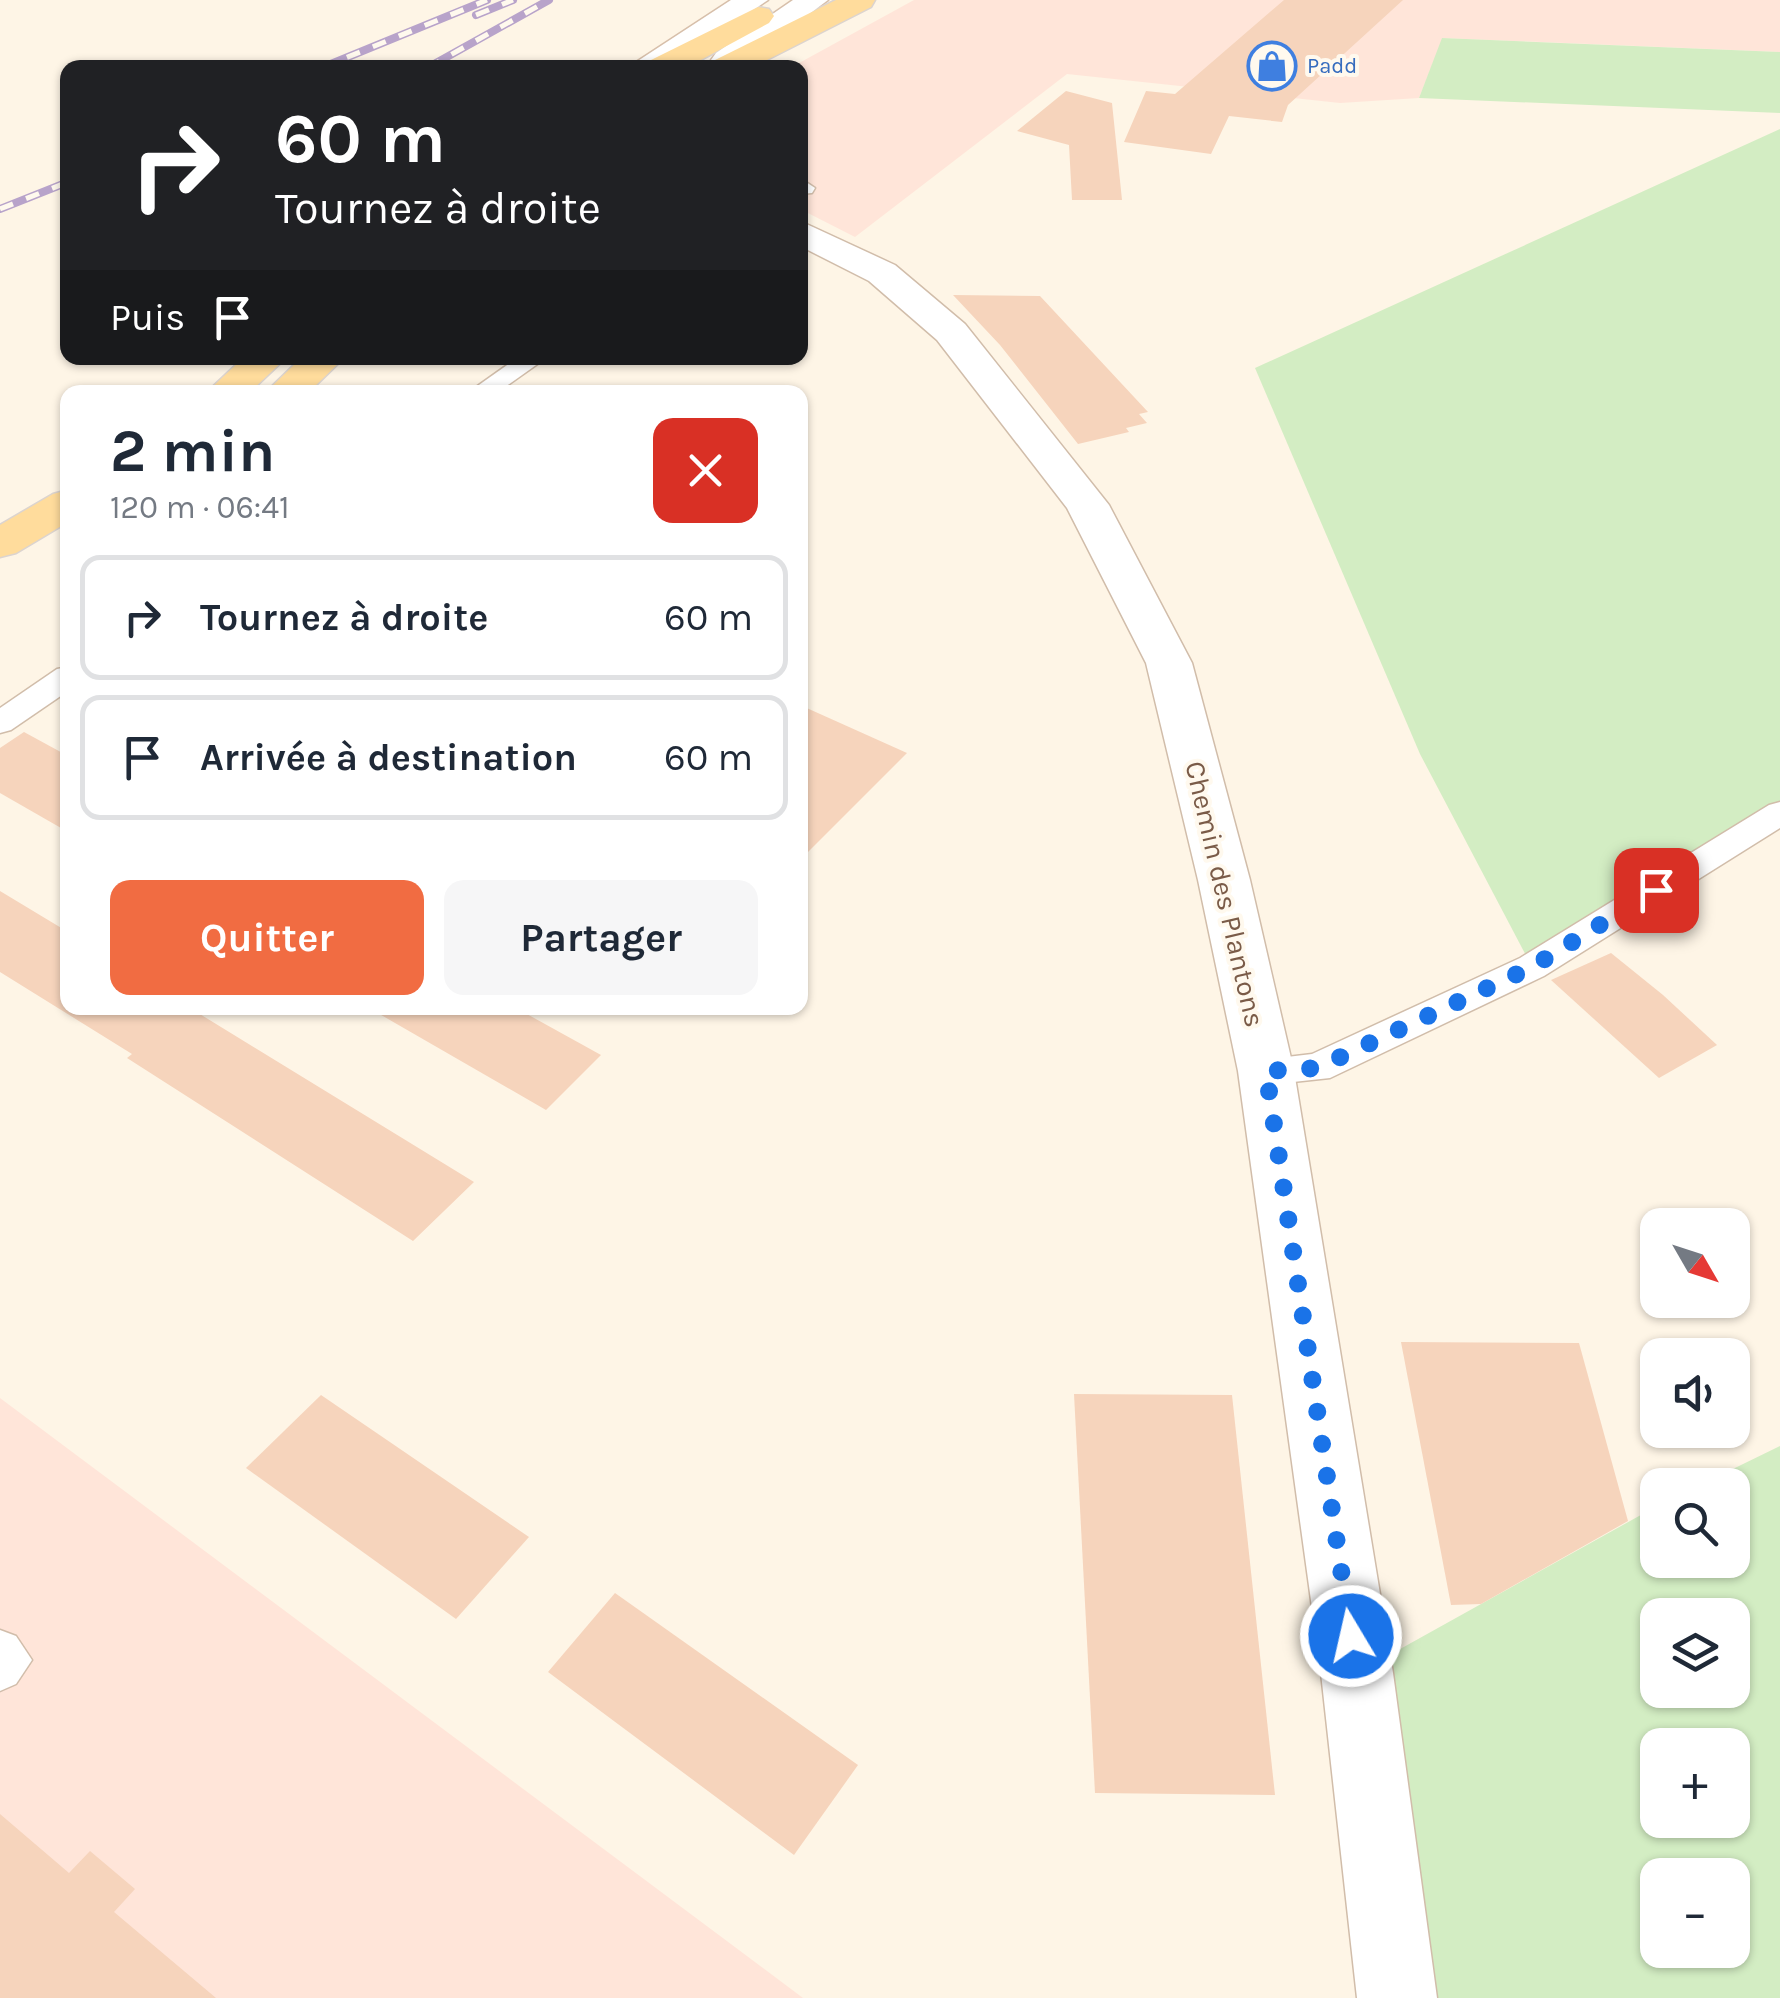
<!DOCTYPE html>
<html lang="fr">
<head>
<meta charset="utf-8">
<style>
  body { margin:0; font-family:Karla,sans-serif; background:#f6f6f7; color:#1f2937; height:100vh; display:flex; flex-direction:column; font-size:38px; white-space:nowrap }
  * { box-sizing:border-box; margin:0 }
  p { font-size:32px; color:#747a83 }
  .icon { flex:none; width:55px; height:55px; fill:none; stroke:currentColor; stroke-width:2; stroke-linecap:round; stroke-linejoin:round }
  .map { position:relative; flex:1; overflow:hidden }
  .panel { position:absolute; left:60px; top:385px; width:748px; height:630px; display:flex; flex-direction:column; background:#fff; border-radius:20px; box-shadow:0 2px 8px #0004 }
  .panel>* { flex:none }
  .hud { position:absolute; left:60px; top:60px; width:748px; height:305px; border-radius:20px; box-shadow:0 2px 8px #0004; background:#202124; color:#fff; overflow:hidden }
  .needle { width:65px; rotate:129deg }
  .controls { position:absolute; left:1640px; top:1208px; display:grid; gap:20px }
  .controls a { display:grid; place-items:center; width:110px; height:110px; border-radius:20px; background:#fff; box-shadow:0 2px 8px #0004; font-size:50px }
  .pin { position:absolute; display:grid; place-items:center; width:85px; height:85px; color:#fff; margin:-42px; border-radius:20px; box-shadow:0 5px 15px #0006 }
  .me { position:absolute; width:110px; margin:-55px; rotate:351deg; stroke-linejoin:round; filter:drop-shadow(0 0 8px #0008) }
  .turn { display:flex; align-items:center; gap:35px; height:210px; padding:0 50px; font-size:45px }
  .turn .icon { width:130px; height:130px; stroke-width:2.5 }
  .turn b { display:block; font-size:70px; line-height:85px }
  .then { display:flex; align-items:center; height:95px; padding:0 50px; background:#0003; gap:20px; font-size:38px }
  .round { display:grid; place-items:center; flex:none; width:105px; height:105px; border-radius:20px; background:#f6f6f7 }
  .head { display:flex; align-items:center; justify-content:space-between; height:170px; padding:0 50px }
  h1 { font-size:60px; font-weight:700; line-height:75px }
  .button { display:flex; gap:20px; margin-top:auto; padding:20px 50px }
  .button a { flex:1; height:115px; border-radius:20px; background:#f16c42; color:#fff; font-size:40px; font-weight:700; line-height:115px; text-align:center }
  .button a+a { background:#f6f6f7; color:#1f2937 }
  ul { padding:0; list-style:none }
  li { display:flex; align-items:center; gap:30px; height:125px; margin:0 20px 15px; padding:0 30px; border:5px solid #e0e1e3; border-radius:20px }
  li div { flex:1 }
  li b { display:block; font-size:38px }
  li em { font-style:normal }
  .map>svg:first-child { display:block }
  .commercial { fill:#ffe5d9 }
  .green { fill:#d3edc3; fill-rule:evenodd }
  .building { fill:#f6d4bc }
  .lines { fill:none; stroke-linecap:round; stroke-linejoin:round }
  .lane-casing { stroke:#d1bdaa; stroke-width:3 }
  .street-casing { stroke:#d1bdaa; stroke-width:3 }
  .secondary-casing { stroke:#d7bfaa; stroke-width:3 }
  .primary-casing { stroke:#dcd4cf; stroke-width:3 }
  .lane { fill:#fff; fill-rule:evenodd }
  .street { fill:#fff; fill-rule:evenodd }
  .secondary { fill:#fff; fill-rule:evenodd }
  .primary { fill:#ffdc9c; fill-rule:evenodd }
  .rail-casing { stroke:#b8a3ca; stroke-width:8 }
  .rail { stroke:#fff9ee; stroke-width:5; stroke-dasharray:14; stroke-linecap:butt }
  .route { stroke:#1a73e8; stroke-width:18; stroke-dasharray:0 32.4 }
  .labels { text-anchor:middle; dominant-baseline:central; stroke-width:8; stroke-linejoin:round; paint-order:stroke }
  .far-shop-label { font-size:22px; fill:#366cbe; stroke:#fff9ee; text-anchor:start }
  .street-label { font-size:28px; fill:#7a5b48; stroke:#fff9ee }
</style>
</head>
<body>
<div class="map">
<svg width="1780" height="1998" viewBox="0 0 1780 1998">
  <rect width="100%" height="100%" fill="#fef5e6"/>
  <g class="commercial">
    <path d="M914,0H1780V52L1443,38L1419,98L1340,103L1067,74L855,237L800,209V68H790Z"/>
    <path d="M0,1398L803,1998H0Z"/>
  </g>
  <g class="green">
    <path d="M1442,38L1780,52V113L1419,98Z"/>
    <path d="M1780,129V813L1532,967L1420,754L1255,368Z"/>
    <path d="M1780,1446V1998H1397L1357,1673L1657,1506L1658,1560H1732V1485H1700ZM1658,1615H1732V1690H1658ZM1658,1745H1732V1820H1658ZM1658,1875H1732V1950H1658Z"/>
  </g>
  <g class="building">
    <path d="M1284,0H1403L1288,105L1282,122L1229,116L1211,154L1124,142L1146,91L1175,94Z"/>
    <path d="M1066,91L1112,103L1122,200H1072L1069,145L1017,131Z"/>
    <path d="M953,295L1040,296L1148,412L1139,414L1147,423L1126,428L1129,432L1078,444L1000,345Z"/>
    <path d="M800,705L907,753L800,860Z"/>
    <path d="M24,732L68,756V832L0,793V748Z"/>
    <path d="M0,891L68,932V1008H190L474,1182L413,1241L127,1058L132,1054L0,972Z"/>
    <path d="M1611,953L1663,995L1717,1045L1659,1078L1551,980Z"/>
    <path d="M369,1008H516L601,1055L546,1110Z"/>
    <path d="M1401,1342L1579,1343L1628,1521L1481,1604L1451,1605Z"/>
    <path d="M1074,1394L1232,1395L1275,1795L1095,1793Z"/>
    <path d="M321,1395L529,1537L456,1619L246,1468Z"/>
    <path d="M615,1593L858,1765L794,1855L548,1672Z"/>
    <path d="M0,1814L69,1873L90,1851L135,1889L114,1912L216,1998H0Z"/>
  </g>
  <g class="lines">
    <g class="lane-casing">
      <g id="lane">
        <path d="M800,178L815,188L812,193L800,194Z"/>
        <path d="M517,358H546L498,392H469Z"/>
        <path d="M68,667V691L11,730L0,733V708L57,669Z"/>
        <path d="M1780,802V828L1544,976L1330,1078L1266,1085L1253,1081L1248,1071L1253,1061L1312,1054L1520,958L1769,805Z"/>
        <path d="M0,1630L16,1636L32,1660L16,1684L0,1691Z"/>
      </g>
    </g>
    <g class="street-casing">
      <path id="street" d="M800,221L895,265L965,324L1109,505L1192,663L1250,880L1294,1071L1393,1673L1437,1998H1357L1321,1673L1238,1071L1198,880L1146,663L1067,508L937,340L869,281L800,246Z"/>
    </g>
    <g class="secondary-casing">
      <g id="secondary">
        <path d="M731,0H768L666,68H627Z"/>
        <path d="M793,0H828L738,67H716L711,60L716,53Z"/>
      </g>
    </g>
    <g class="primary-casing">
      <g id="primary">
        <path d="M836,0H875L871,7L751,68H709L713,61Z"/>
        <path d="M758,7L769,9L774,16L769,23L686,68H645L649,61Z"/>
        <path d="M243,358H286L250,392H207Z"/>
        <path d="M301,358H344L309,392H266Z"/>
        <path d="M68,490V522L16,553L0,557V525L53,494Z"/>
      </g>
    </g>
    <use href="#lane" class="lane"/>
    <use href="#street" class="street"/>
    <use href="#secondary" class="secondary"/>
    <use href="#primary" class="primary"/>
    <g class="rail-casing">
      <g id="rail">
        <path d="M476,15L513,0"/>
        <path d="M321,68L487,0"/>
        <path d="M427,68L549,0"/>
        <path d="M0,209L68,182"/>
      </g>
    </g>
    <use href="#rail" class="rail"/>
  </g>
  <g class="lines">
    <path class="route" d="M1351,1636L1266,1071L1317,1068L1532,967L1656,890"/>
  </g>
  <defs>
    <g id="shop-ring" transform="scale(2.5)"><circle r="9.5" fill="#fff9ee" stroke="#3f7fe0" stroke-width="1.5"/><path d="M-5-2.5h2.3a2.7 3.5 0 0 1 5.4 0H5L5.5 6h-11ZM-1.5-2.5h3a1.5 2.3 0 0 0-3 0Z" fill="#3f7fe0"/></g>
  </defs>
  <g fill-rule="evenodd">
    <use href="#shop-ring" x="1272" y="66"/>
  </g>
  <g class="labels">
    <g class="far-shop-label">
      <text x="1307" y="66">Padd</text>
    </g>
    <g class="street-label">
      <text transform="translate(1225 894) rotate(77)">Chemin des Plantons</text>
    </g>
  </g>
</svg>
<div class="controls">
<a><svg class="needle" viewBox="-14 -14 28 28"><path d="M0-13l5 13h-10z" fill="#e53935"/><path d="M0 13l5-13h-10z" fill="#747a83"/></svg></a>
<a><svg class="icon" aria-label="sound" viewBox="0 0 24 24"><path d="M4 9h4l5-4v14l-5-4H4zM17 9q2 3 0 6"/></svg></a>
<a><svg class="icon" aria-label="search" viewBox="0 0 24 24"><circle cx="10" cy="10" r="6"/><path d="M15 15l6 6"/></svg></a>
<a><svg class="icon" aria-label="layers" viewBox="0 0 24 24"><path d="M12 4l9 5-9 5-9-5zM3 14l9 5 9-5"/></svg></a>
<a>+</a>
<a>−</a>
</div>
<div class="pin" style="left:1656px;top:890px;background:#d93025"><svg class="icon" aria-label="arrive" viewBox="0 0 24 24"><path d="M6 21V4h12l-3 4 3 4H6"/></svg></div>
<svg class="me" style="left:1351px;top:1636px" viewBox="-20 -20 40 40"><circle r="17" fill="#1a73e8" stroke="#fff" stroke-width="3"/><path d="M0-11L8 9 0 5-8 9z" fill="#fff"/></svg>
<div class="hud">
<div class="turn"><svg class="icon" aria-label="right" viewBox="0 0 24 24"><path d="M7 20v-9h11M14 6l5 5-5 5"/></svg><div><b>60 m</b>Tournez à droite</div></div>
<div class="then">Puis<svg class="icon" aria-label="arrive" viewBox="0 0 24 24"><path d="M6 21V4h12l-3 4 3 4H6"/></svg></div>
</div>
<section class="panel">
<div class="head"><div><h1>2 min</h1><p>120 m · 06:41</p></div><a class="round" style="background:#d93025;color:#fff"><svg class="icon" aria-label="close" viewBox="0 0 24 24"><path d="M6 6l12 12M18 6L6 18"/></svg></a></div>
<ul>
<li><svg class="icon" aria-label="right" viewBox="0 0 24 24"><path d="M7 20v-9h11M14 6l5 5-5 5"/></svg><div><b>Tournez à droite</b></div><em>60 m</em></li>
<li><svg class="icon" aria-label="arrive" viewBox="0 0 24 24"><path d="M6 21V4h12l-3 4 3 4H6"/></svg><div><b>Arrivée à destination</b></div><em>60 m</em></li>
</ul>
<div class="button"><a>Quitter</a><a>Partager</a></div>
</section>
</div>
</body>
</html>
